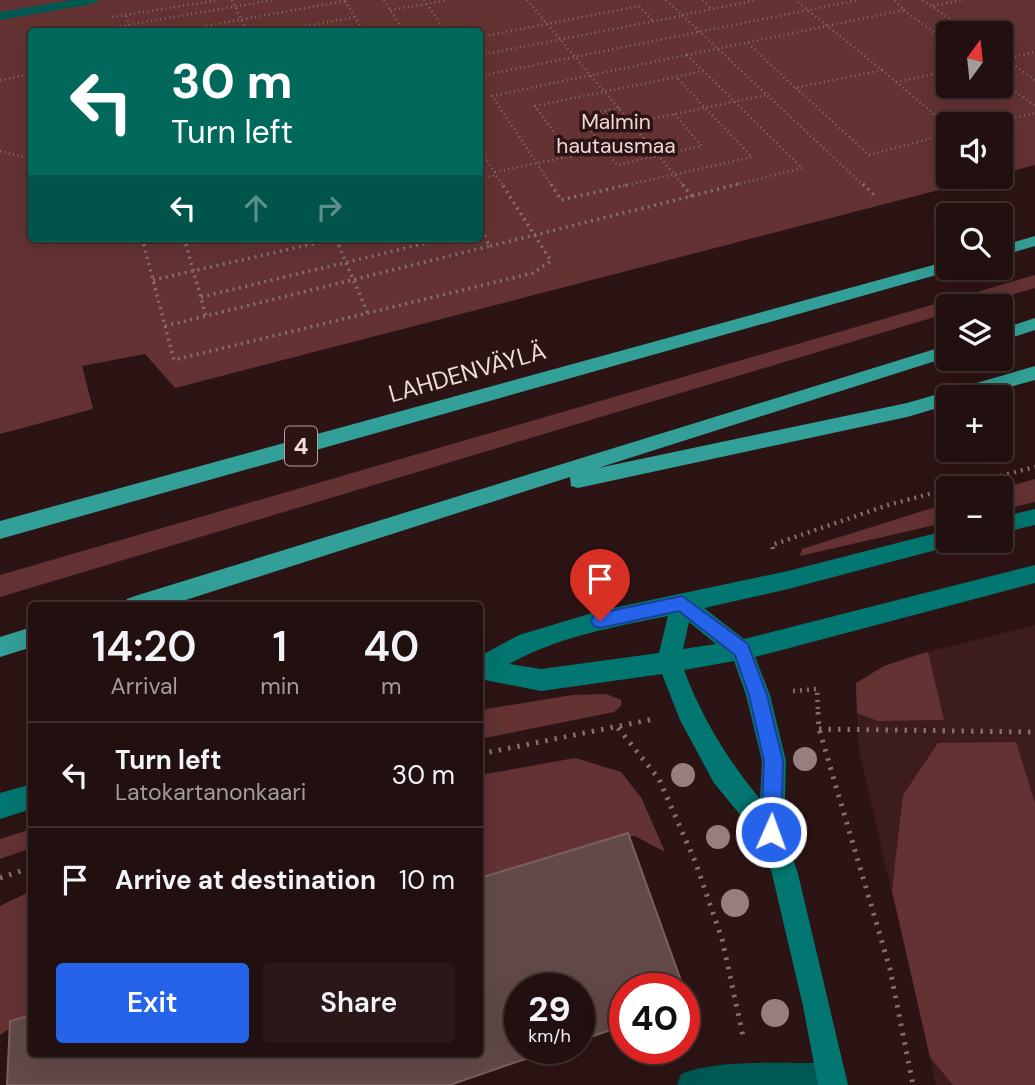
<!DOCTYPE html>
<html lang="en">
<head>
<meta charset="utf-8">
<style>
  body { margin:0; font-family:"DM Sans",sans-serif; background:#2a1818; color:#f1f3f6; height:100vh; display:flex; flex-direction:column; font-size:26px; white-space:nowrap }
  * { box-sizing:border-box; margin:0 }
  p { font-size:23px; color:#a29c9e }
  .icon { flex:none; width:38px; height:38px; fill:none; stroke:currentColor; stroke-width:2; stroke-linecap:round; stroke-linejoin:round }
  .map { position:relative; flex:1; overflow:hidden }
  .side { position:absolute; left:28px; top:602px; width:455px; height:455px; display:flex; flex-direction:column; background:#220f0f; border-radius:7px; box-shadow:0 7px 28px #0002,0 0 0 2px #3f2f2f }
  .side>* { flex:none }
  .guide { position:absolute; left:28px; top:28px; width:455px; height:214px; border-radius:7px; box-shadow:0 7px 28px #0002,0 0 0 2px #3f2f2f; background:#00695c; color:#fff; overflow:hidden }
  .needle { width:46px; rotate:15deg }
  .controls { position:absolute; left:936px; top:21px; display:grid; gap:14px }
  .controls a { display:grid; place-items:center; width:77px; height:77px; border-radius:7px; background:#220f0f; box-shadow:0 7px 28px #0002,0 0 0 2px #3f2f2f; font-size:35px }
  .speed { position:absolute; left:504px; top:973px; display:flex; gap:14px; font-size:35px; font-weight:700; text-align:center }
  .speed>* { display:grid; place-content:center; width:91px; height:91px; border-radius:50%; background:#220f0f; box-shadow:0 7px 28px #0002,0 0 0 2px #3f2f2f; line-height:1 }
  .speed small { font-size:18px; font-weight:400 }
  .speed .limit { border:10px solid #d22; background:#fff; color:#111 }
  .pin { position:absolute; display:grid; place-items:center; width:60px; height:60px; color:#fff; margin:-72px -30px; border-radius:50% 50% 50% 0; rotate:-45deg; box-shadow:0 0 7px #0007 }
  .pin .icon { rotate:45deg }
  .me { position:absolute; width:77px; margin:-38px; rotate:2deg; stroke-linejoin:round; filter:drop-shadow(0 0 5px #0008) }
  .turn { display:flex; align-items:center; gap:24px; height:147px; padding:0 28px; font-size:32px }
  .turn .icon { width:91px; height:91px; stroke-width:2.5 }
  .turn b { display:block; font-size:49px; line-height:60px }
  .lanes { display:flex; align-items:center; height:66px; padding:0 28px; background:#0003; justify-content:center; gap:35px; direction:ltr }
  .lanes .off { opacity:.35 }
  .eta { display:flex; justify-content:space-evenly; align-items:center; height:119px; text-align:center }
  .eta b { font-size:42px; font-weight:600; line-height:49px }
  .button { display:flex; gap:14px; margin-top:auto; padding:14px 28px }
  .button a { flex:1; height:80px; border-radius:7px; background:#2563eb; color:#fff; font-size:28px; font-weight:600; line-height:80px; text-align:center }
  .button a+a { background:#2a1818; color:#f1f3f6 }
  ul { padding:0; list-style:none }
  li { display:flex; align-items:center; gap:21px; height:105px; padding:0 28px; border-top:2px solid #3f2f2f }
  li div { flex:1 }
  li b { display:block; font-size:26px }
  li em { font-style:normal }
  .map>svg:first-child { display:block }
  .built { fill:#3c1c1d }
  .green { fill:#643233; fill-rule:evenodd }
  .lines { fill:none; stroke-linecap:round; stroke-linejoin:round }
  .path-far3 { stroke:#856f6e; stroke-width:2.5; stroke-dasharray:1 3.5; stroke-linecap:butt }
  .path-far2 { stroke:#856f6e; stroke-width:3.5; stroke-dasharray:2 4.5; stroke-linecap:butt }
  .path-far1 { stroke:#856f6e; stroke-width:4.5; stroke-dasharray:2 5; stroke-linecap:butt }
  .path { stroke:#856f6e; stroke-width:5; stroke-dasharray:2.5 7; stroke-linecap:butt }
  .lane { fill:#005853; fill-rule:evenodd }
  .secondary { fill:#027670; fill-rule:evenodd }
  .highway { fill:#32a098; fill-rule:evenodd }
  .tree { fill:#987f7f }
  .shaded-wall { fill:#3d2222 }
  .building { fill:#634a49; stroke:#796160; stroke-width:2 }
  .route { fill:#2563eb; stroke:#184099; stroke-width:2 }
  .labels { text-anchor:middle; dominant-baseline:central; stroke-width:7; stroke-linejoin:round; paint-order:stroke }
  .far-park-label { font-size:21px; fill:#efd7d6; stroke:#2d1414 }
  .shield { fill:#2d1414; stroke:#b4a09f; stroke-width:2 }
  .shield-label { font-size:23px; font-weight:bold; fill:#eedcdb }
  .street-label { font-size:24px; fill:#eedcdb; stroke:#2d1414 }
</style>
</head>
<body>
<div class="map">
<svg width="1035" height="1085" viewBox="0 0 1035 1085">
  <rect width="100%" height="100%" fill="#2d1414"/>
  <path class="built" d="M1035,625V1085H936L858,746L856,683L884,666L911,656Z"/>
  <g class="green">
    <path d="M0,0H1035V165L1001,174V124H948V177H989L175,388L145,354L82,366L93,409L0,434ZM32,32H480V238H32ZM948,33H1001V86H948Z"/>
    <path d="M1035,275V288L973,306H948V313L0,597V575Z"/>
    <path d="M1035,479V502L1001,510V489Z"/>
    <path d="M948,503V522L800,556L802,549Z"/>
    <path d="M928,652L944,720L878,721L857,713L856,683L884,666Z"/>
    <path d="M606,694L621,700V706L614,712L480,739V710L572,695Z"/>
    <path d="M1016,742L1035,803V1085H953L930,1057L892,890L903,795L938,743Z"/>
    <path d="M575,758L621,772L642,799L665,852L635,836L626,837L480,882V775Z"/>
    <path d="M31,829V848L0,859V839Z"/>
    <path d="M31,891V1019L18,1023L0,1035V906Z"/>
  </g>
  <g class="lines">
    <g class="path-far3">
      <path d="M232,0L247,32"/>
      <path d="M384,0L404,32"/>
      <path d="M424,0L446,32"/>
      <path d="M527,0L684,186"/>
      <path d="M666,0L864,186"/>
      <path d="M703,0L712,9"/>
      <path d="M923,0L969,33"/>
      <path d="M345,1L364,32"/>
      <path d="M933,6L962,0"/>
      <path d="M390,10L448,0"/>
      <path d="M904,10L948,43"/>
      <path d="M682,15L757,0"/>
      <path d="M126,16L131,32"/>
      <path d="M112,17L219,0"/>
      <path d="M98,30L273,0"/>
      <path d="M171,32L345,1"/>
      <path d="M274,32L355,17"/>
      <path d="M480,37L639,6L652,20"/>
      <path d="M748,43L795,88L882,70L795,0"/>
      <path d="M480,55L681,16"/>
      <path d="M1001,56L1035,80"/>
      <path d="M1006,59L1035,52"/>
      <path d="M882,70L948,126"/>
      <path d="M480,76L858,0"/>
      <path d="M0,80L32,74"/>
      <path d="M1001,81L1035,106"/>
      <path d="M896,82L948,71"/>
      <path d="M796,88L869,155L948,134"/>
      <path d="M619,108L580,116L617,165L702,146L674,114"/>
      <path d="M632,123L766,95"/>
      <path d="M989,124L1035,113"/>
      <path d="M480,149L503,186"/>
      <path d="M0,151L32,159"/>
      <path d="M572,157L535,106L676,77"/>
      <path d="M495,172L646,140"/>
      <path d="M480,179L497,175"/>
      <path d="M552,186L492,96L687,55"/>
      <path d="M623,186L752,157L676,77L703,71"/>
      <path d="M731,186L802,168L687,55L904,10L894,0"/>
    </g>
    <g class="path-far2">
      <path d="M551,184L561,200L631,184"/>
      <path d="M863,184L874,195"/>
      <path d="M692,196L738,184"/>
      <path d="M142,238L174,360L533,273L551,261L502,184"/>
      <path d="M184,238L206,316"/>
      <path d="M336,239L368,314"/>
      <path d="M186,244L211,238"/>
      <path d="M490,246L692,196L682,184"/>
      <path d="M153,280L339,238"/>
      <path d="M201,297L448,238"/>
      <path d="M165,326L490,246L480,228"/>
    </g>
    <g class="path-far1">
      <path d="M953,488L1035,467"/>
      <path d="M773,549L772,545L888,505L948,489"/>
      <path d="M793,691L817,689L818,714"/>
    </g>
    <g class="path">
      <path d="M818,712L819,729L890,969L913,1085"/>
      <path d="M618,728L659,779L695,861L722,939L744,1041"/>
      <path d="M819,729L1035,732"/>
      <path d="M480,754L654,719"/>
      <path d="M0,878L32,867"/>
    </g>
    <g class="lane">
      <path d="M72,0H99L93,4L0,20V12Z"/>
      <path d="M832,1063L843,1067L847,1078L844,1085H677L681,1074C720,1058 789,1064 832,1063Z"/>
    </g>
    <g class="secondary">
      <path d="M1035,509V525L1001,533V517Z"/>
      <path d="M948,530V541H958L955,545L788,589L704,608L744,639L1035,565V583L755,657L770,695L786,761L784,832L798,874L848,1085H818L803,1006L772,874L760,839L714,783L680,720L662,674L541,691L480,679V656L519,635L599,611L788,571ZM668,616L659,653L541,669L509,664C557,637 614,627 668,616ZM689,622L716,644L683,649ZM734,661L746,695L762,761L760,799C727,759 702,718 684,670Z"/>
      <path d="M32,784V809L0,819V793Z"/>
    </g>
    <g class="highway">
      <path d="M1035,236V246L1001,256V246Z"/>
      <path d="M948,261V268H955L954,270L0,539V521Z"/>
      <path d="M1035,318V330L1001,341V329Z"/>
      <path d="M948,345V357L598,468L907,403L1035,366V380L974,397H948V405L907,417L578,488L571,486L570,477L167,606H124L127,599L135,596Z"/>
      <path d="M32,627V647L0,657V637Z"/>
    </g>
  </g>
  <g class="tree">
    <circle cx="805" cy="759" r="12"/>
    <circle cx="683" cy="775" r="12"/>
    <circle cx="718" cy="837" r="12"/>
    <circle cx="735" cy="903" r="14"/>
    <circle cx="775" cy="1013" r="14"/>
  </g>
  <path class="shaded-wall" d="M557,1048H559L450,1085Z"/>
  <g class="building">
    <path d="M628,833L684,989H625V1025L579,1041V989H520V1048H557L450,1085H7L10,1021L32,1015V1054H480V878Z"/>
    <path d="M684,990L689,1003L684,1005Z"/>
  </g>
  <path class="route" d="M682,596L748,644L750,650L767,695L783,761L781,832L778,839L771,841L764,839L761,832L764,761L749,695L735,655L679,611L600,628L594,626L591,621L594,615L600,613Z"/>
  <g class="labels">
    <g class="far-park-label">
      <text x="616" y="122">Malmin<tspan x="616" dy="24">hautausmaa</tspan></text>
    </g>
    <rect class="shield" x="285" y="426.5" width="32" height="39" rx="5"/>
    <g class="shield-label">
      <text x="301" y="446">4</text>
    </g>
    <g class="street-label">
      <text transform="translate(467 372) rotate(-16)">LAHDENVÄYLÄ</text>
    </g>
  </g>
</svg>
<div class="controls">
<a><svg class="needle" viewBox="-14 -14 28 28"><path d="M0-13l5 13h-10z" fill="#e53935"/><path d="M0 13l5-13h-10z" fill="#a29c9e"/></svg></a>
<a><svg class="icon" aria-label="sound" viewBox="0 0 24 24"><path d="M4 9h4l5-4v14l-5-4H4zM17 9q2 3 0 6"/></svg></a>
<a><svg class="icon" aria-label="search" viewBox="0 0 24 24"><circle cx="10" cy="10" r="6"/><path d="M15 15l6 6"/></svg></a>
<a><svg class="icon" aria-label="layers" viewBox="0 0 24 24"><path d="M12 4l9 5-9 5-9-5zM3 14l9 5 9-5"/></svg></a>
<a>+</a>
<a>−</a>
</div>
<div class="speed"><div>29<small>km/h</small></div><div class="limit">40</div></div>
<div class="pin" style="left:600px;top:621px;background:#d93025"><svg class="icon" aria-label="arrive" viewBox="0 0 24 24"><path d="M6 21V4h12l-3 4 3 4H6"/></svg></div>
<svg class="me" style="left:771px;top:832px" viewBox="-20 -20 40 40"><circle r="17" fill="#2563eb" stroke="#fff" stroke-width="3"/><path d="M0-11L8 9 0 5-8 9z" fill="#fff"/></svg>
<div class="guide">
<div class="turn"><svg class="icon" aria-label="left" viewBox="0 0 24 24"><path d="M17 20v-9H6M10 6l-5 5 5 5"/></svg><div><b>30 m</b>Turn left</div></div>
<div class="lanes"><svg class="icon" aria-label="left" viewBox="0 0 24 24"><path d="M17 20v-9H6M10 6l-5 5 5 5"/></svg><svg class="icon off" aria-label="ahead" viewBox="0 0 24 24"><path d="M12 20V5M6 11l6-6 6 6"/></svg><svg class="icon off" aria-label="right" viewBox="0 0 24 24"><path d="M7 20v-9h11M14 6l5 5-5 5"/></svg></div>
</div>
<section class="side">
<div class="eta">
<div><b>14:20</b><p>Arrival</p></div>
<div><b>1</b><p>min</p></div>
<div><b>40</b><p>m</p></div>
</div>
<ul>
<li><svg class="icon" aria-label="left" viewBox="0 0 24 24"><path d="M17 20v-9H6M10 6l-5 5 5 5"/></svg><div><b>Turn left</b><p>Latokartanonkaari</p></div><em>30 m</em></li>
<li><svg class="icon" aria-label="arrive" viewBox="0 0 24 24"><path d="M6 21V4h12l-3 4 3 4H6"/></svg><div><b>Arrive at destination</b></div><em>10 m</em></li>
</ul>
<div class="button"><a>Exit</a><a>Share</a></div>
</section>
</div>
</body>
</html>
